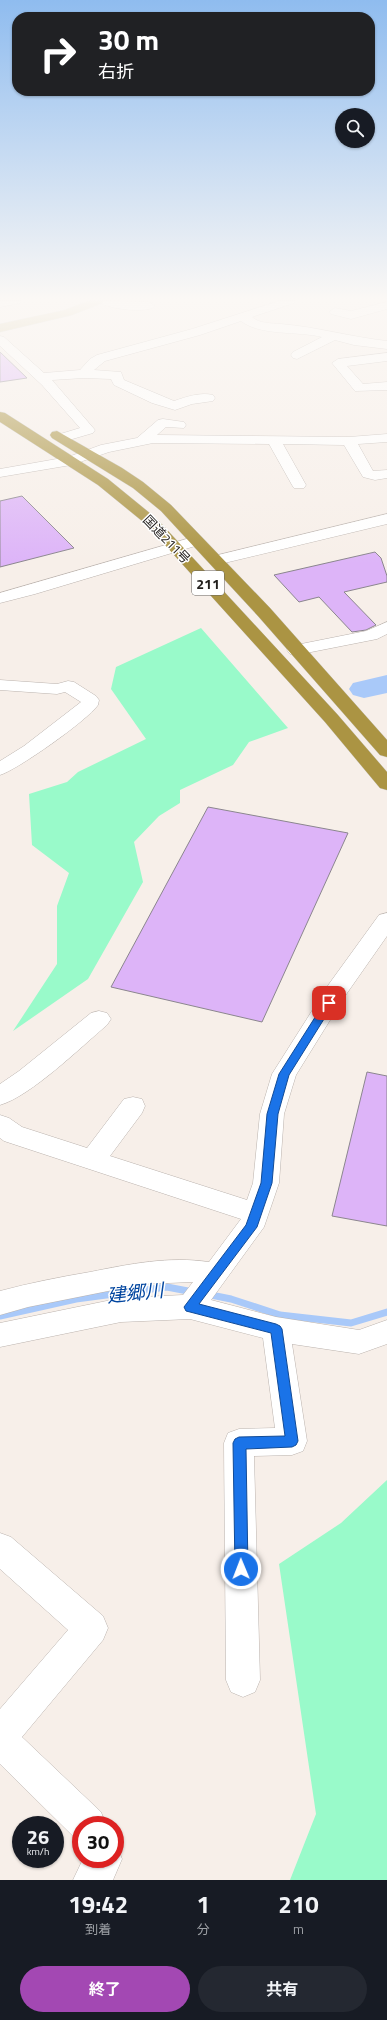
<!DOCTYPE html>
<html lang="ja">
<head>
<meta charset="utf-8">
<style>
  body { margin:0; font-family:"Titillium Web","Noto Sans JP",sans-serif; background:#242831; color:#f1f3f6; height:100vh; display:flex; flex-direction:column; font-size:15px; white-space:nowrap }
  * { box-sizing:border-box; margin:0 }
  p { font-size:13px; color:#9ea1a6 }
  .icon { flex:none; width:22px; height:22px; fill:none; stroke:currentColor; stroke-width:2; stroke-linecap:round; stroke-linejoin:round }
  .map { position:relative; height:1880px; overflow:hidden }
  .drawer { display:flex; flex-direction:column; background:#171b24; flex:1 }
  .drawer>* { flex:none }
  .hud { position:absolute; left:12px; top:12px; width:363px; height:84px; border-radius:16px; box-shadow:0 1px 3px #0004; background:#202124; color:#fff; overflow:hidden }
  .controls { position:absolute; left:335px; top:108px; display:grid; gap:8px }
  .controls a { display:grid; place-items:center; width:40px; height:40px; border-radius:50%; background:#171b24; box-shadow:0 1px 3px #0004; font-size:20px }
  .speed { position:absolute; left:12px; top:1816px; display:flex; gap:8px; font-size:20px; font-weight:700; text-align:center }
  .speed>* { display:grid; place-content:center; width:52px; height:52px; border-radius:50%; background:#171b24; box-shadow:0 1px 3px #0004; line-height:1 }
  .speed small { font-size:10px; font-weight:400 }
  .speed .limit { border:6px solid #d22; background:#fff; color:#111 }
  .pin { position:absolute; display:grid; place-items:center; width:34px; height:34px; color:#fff; margin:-17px; border-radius:8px; box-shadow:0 2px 6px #0006 }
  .me { position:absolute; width:44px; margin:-22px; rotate:359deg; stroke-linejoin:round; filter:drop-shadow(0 0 3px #0008) }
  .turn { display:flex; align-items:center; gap:14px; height:84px; padding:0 20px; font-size:18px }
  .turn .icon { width:52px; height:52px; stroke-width:2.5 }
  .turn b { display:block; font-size:28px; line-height:34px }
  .eta { display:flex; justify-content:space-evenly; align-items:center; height:68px; text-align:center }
  .eta b { font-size:24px; font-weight:700; line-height:28px }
  .primary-button { display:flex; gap:8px; margin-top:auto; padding:8px 20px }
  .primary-button a { flex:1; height:46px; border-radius:24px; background:#a348b3; color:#fff; font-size:16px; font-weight:700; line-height:46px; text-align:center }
  .primary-button a+a { background:#242831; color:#f1f3f6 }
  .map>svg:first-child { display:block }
  .green { fill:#99faca }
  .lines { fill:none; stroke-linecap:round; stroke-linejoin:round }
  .stream { stroke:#a9c9f9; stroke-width:7 }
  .river { fill:#a9c9f9; fill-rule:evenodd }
  .building { fill:#ddb4f8; stroke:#8b868e }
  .minor-casing { stroke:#bbb3ae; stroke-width:1 }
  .major-casing { stroke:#cececd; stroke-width:1 }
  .highway-casing { stroke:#cececd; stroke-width:1 }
  .minor { fill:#fff; fill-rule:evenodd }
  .major { fill:#cdbf8e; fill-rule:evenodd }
  .highway { fill:#ab9443; fill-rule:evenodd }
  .route { fill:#1a73e8; stroke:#114b97 }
  .labels { text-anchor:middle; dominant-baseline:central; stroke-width:3; stroke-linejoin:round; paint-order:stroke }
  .far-street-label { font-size:13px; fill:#221f1d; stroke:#fff }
  .shield { fill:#fff; stroke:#646261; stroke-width:1 }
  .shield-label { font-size:14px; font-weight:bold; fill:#221f1d }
  .near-water-label { font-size:19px; font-style:italic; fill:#01459f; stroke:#fff }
</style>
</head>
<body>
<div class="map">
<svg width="387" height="1880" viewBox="0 0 387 1880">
  <rect width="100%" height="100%" fill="#f7efe9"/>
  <g class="green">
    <path d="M201,628L288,728L249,742L233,765L180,790V803L159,816L134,842L143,882L88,979L13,1031L57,964V906L69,873L32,845L29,794L67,782L78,772L146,739L111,689L116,667Z"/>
    <path d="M387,1480V1880H290L316,1814L279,1564L341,1523Z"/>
  </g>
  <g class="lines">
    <g class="stream">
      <path d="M206,1294L231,1299L280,1315L351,1323L387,1312"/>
      <path d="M0,1316L76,1299L167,1287L193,1292"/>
    </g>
    <path class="river" d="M387,675V693L364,698L353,695L349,689L353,683Z"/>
  </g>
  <g class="building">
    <path d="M0,352L27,378L0,382Z"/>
    <path d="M22,496L74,548L0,567V501Z"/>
    <path d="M375,552L381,558L387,576V582L344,592L376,625L366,630L352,632L319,597L299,602L274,575Z"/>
    <path d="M208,807L348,833L262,1022L111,987Z"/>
    <path d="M367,1072L387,1076V1226L332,1216Z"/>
  </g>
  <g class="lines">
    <g class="minor-casing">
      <g id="minor">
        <path d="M0,301H22L20,303L0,307Z"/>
        <path d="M98,301L149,302L155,306C149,314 104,309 98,301Z"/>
        <path d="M279,301H296L294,303L252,317C260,324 271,323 281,324C317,327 351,337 387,341V349L354,345L335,340L297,359L293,358L291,355L293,352L322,337C299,331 260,336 241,321L200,335L105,361L94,370L121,372L124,380L174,401C186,397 200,392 213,395L215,398L213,401L192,404L175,410L152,403L114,385L111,379L84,378L52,380L95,430L93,433L62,442L57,441L55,438L57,435L80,428L42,385L0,346V336L4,337L44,373L80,370L90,359L97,355L192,329Z"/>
        <path d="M387,302V309L351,319L331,314L329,312L335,308L351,311Z"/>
        <path d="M387,353V361L347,366L363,384L387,382V390L355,391L332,363L338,359Z"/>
        <path d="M163,419L184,422L186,425L184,428L166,427L157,435L349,437L387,434V442L358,444L373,471L387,470V478L375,480L363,477L344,445L283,444L306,485L304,488H294L292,485L269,444L153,443L109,452L71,465L0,477V469L68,457L101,445L137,438L158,420Z"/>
        <path d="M387,514V524L216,565L210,563L208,560L210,557Z"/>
        <path d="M197,536L202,538L205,541L202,544L35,594L0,603V593Z"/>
        <path d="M387,622V634L377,639L296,655L290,654L287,650L290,646L296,645L366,631Z"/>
        <path d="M0,680L57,684L68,681L74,682L96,696L99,700L98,705C88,720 17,770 0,775V761L24,746L81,702L65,692L57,694L0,690Z"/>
        <path d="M387,913V936L345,996L296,1075L284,1114L279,1183L264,1227L211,1300L276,1317L359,1330L387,1320V1344L359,1354L292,1344L307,1441L303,1451L292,1455L254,1456L260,1680L255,1692L243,1697L231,1692L226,1680L224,1443L228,1433L239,1429L275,1428L263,1338L190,1319L121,1322L0,1347V1323L121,1298L183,1295L193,1282L143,1284L28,1307L0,1315V1291C30,1283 60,1277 90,1272C130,1264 169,1256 209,1262L241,1219L4,1141L0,1138V1115L9,1118L22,1127L87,1148L124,1099L133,1097L142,1099L145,1106L142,1113L110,1156L247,1200L253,1183L260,1114L272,1074L329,984L379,915Z"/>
        <path d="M99,1011L107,1013L111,1019L107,1025C81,1047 31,1096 0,1105V1084L19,1071L91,1013Z"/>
        <path d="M0,1533L11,1537L103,1616L108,1628L103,1640L22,1737L101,1812L106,1825H81V1840L75,1838L0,1764V1709L68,1630L0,1569Z"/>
        <path d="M115,1845L117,1846L122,1859L113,1880H73L83,1859H115Z"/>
      </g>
    </g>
    <g class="major-casing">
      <path id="major" d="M88,301H104L102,303L72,315L0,332V324L65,310Z"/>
    </g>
    <g class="highway-casing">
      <g id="highway">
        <path d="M0,412L5,413L108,479L157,519L337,714L387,772V790L380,788L325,722L147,525L98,485L0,422Z"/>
        <path d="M57,431L122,468L143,482L171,505L270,608L387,740V757L380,755L258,616L161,511L133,488L52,438L50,435L52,432Z"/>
      </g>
    </g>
    <use href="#minor" class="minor"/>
    <use href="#major" class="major"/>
    <use href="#highway" class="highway"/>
  </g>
  <linearGradient id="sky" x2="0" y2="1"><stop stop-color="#8fbcef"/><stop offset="0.53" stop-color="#fbf8f5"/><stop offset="1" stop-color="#fbf8f5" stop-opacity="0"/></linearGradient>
  <rect width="387" height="564" fill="url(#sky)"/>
  <path class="route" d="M329,999L334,1003L289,1075L278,1114L272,1183L257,1227L199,1304L276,1324L280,1326L282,1329L298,1441L296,1445L292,1447L246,1449L248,1569L246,1574L241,1576L237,1574L235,1569L233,1443L235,1439L239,1437L285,1436L271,1333L190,1312L186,1311L184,1307L246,1225L261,1183L267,1114L279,1074L326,1000Z"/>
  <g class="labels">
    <g class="far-street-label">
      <text transform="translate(167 539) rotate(46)">国道211号</text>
    </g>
    <rect class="shield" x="192" y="571" width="32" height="24" rx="3"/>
    <g class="shield-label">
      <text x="208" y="583">211</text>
    </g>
    <g class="near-water-label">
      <text transform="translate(135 1292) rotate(-6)">建郷川</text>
    </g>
  </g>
</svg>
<div class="controls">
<a><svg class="icon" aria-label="search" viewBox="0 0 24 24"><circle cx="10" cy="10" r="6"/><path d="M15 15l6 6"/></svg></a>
</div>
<div class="speed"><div>26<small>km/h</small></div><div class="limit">30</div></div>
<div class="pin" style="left:329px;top:1003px;background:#d93025"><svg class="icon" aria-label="arrive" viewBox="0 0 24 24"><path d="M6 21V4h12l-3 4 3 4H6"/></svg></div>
<svg class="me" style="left:241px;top:1569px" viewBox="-20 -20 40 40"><circle r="17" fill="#1a73e8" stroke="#fff" stroke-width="3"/><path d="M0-11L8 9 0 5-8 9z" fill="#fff"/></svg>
<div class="hud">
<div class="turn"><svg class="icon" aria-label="right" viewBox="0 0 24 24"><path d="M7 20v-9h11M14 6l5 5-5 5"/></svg><div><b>30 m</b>右折</div></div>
</div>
</div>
<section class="drawer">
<div class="eta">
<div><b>19:42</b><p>到着</p></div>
<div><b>1</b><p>分</p></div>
<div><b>210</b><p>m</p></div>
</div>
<div class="primary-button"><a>終了</a><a>共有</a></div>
</section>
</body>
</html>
